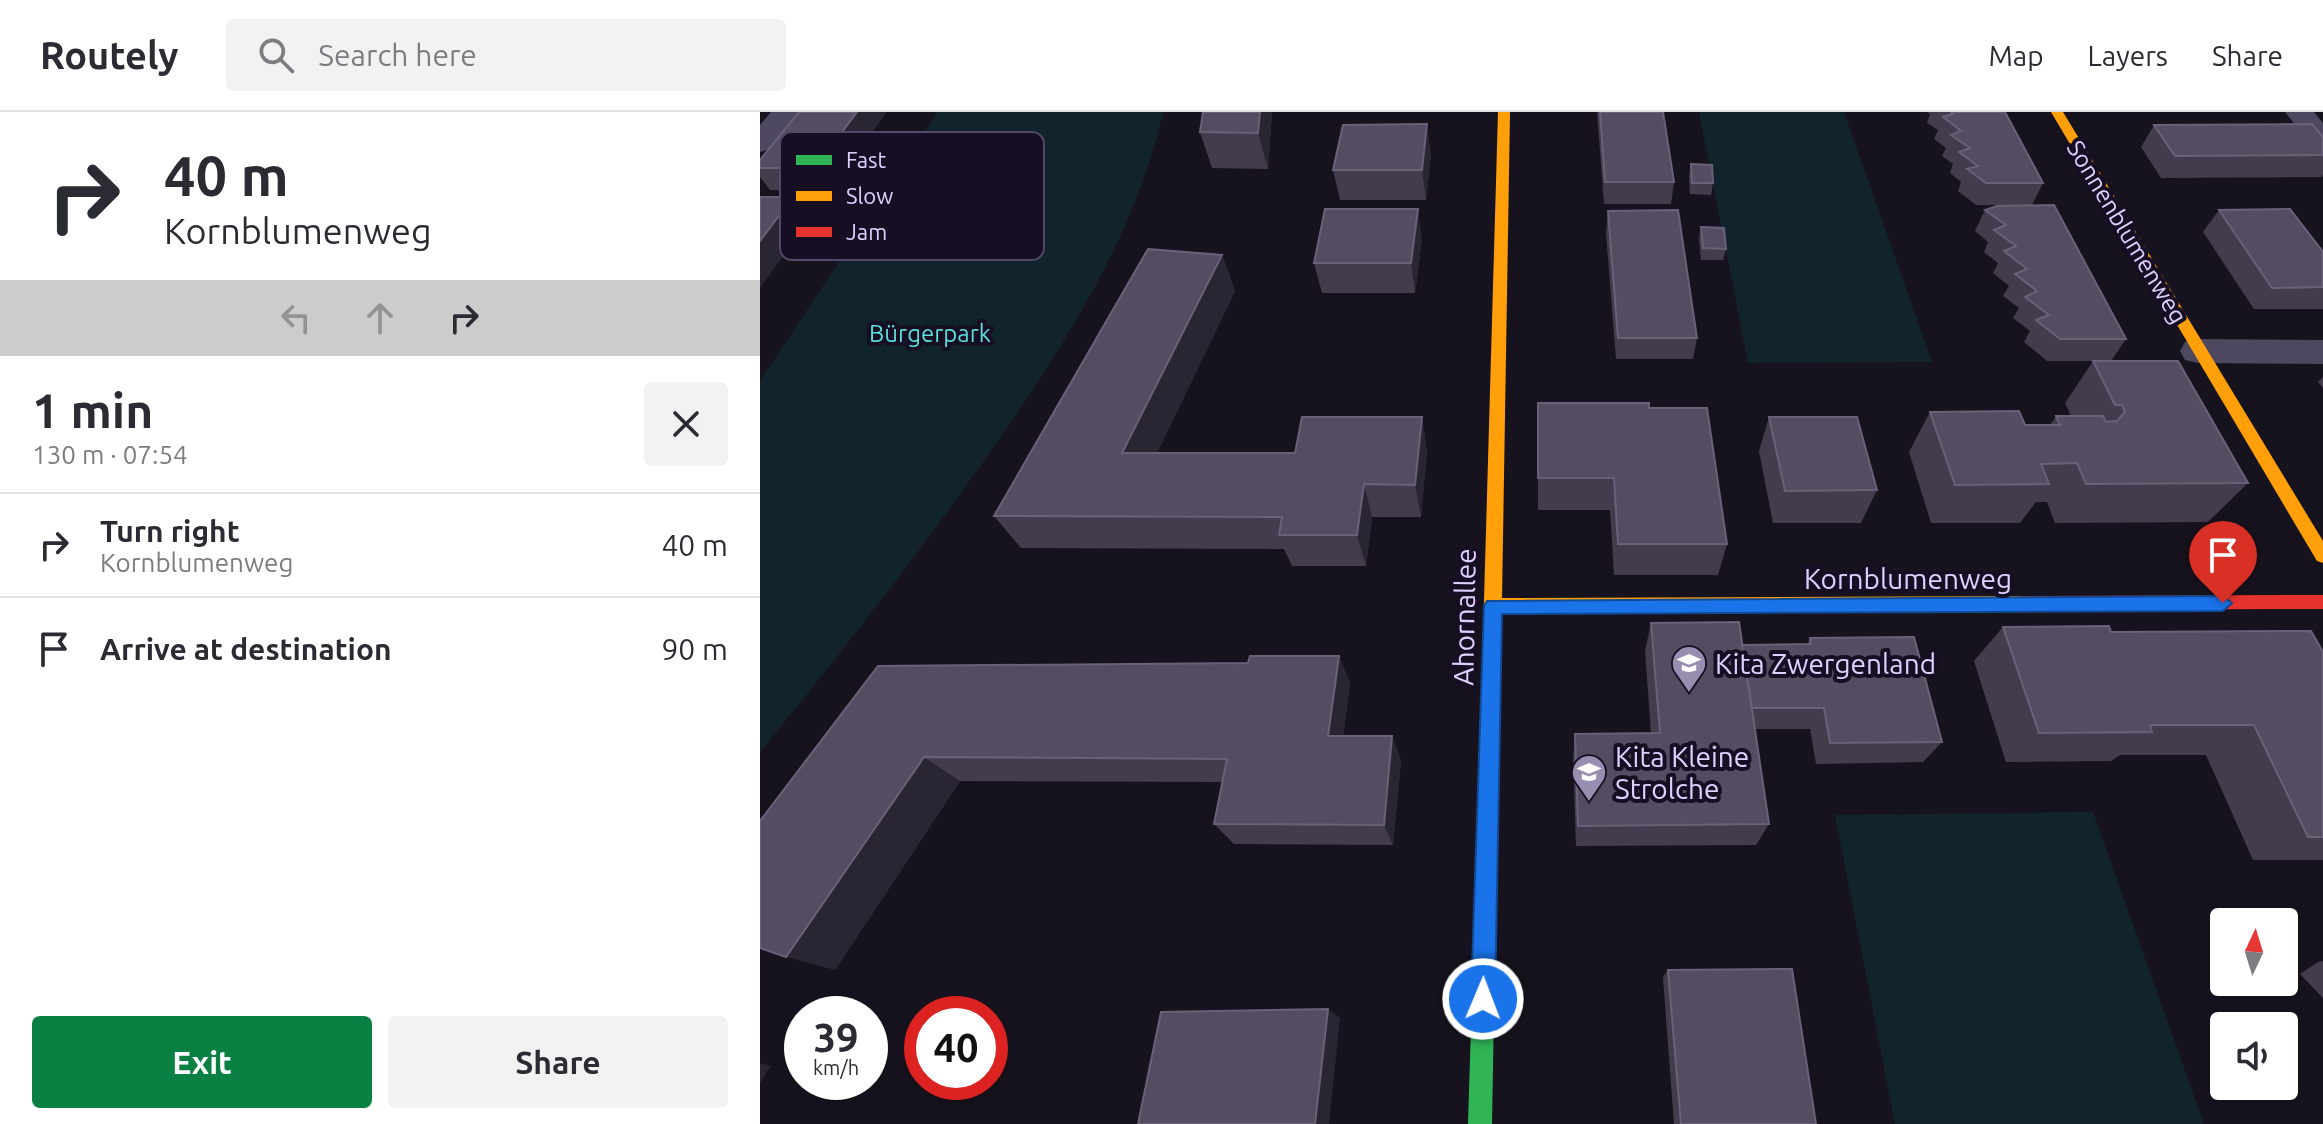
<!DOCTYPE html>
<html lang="en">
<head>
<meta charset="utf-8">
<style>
  body { margin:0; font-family:Ubuntu,sans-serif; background:#f2f2f3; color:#2b2b33; height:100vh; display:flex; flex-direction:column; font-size:30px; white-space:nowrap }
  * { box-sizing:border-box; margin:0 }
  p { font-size:26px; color:#7c7c81 }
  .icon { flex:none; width:44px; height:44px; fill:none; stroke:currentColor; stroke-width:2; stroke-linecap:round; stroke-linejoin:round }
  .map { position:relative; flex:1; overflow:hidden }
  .details { display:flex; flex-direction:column; background:#fff; width:760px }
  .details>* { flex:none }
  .hud { background:#fff; color:#2b2b33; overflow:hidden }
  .needle { width:52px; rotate:4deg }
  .controls { position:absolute; left:1450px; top:796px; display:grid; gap:16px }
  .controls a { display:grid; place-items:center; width:88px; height:88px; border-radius:8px; background:#fff; box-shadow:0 2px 6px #0004; font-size:40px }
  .speed { position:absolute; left:24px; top:884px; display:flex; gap:16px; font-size:40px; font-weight:700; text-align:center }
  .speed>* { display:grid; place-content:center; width:104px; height:104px; border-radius:50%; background:#fff; box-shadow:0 2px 6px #0004; line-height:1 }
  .speed small { font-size:20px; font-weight:400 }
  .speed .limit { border:12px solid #d22; background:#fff; color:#111 }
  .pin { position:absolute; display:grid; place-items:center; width:68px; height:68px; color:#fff; margin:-82px -34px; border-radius:50% 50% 50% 0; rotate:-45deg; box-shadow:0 0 8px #0007 }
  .pin .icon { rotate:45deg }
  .me { position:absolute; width:88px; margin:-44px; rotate:1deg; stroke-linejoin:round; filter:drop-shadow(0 0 6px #0008) }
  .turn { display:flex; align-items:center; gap:28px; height:168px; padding:0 32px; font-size:36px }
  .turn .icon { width:104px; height:104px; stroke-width:2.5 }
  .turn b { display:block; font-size:56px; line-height:68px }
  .lanes { display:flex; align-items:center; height:76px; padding:0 32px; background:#0003; justify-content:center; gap:40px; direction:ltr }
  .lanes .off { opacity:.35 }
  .round { display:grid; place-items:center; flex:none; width:84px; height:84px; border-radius:8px; background:#f2f2f3 }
  .summary { display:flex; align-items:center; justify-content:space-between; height:136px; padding:0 32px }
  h1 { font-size:48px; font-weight:700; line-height:60px }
  .button { display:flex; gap:16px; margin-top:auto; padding:16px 32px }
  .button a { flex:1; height:92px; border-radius:8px; background:#0b8043; color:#fff; font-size:32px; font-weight:700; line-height:92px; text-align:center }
  .button a+a { background:#f2f2f3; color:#2b2b33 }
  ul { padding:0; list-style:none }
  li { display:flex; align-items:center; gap:24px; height:104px; padding:0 32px; border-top:2px solid #e1e1e2 }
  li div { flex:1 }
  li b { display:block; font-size:30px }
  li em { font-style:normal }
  header { display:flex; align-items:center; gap:48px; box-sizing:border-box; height:112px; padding:0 40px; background:#fff; border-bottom:2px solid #e1e1e2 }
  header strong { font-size:38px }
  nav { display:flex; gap:44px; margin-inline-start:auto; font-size:28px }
  .search { width:560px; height:72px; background:#f2f2f3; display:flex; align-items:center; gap:20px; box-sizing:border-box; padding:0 28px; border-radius:8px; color:#7c7c81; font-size:30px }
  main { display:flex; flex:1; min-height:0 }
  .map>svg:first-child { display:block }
  .green { fill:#12242b }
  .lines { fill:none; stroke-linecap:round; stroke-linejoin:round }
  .street { fill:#4d485f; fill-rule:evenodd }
  .fast { fill:#30b455; fill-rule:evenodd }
  .slow { fill:#ff9f0a; fill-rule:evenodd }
  .jam { fill:#e5322d; fill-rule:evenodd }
  .wall { fill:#433c4d }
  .shaded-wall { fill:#2a2532 }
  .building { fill:#544c60; stroke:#6a6179; stroke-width:2 }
  .route { fill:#1a73e8; stroke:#114b97; stroke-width:2 }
  .labels { text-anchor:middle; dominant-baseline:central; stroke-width:8; stroke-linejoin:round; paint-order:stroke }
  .far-street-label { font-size:24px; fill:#e0d0ff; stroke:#160e23 }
  .far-park-label { font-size:24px; fill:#5bdfdc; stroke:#160e23 }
  .street-label { font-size:28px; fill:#e0d0ff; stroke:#160e23 }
  .poi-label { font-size:28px; fill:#e0d0ff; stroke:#160e23; text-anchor:start }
  .key { fill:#160e23; stroke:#534865; stroke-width:2 }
  .key-label { font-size:22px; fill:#e0d0ff }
</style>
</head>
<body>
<header>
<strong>Routely</strong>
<div class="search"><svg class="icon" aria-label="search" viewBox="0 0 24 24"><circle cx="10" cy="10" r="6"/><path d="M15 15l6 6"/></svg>Search here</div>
<nav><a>Map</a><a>Layers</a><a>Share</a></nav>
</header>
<main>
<section class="details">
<div class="hud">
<div class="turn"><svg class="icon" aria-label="right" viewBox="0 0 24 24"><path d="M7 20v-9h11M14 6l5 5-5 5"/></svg><div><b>40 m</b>Kornblumenweg</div></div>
<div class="lanes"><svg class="icon off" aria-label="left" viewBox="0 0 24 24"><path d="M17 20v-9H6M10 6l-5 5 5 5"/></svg><svg class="icon off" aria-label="ahead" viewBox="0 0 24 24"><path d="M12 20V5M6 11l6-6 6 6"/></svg><svg class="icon" aria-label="right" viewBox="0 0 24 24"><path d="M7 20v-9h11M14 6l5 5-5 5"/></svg></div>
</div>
<div class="summary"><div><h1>1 min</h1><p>130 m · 07:54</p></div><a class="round"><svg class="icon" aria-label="close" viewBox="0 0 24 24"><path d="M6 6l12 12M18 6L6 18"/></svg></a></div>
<ul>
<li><svg class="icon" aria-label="right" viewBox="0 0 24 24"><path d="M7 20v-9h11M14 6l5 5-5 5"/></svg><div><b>Turn right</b><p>Kornblumenweg</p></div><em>40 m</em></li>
<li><svg class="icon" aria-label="arrive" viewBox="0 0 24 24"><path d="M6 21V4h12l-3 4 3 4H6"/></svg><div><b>Arrive at destination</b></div><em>90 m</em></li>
</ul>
<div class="button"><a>Exit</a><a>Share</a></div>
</section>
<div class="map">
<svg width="1563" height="1012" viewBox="0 0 1563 1012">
  <rect width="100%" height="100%" fill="#17131e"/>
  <g class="green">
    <path d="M178,0H403C376,122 305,232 235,333C161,439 82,540 0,640V269Z"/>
    <path d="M939,0H1084L1172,250L988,251Z"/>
    <path d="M1333,700L1444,1012H1135L1075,703Z"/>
  </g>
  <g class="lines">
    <g class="street">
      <path d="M11,0H40L10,37L0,40V13Z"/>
      <path d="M1525,0H1554L1563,11V24H1544Z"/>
      <path d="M1438,227L1563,228V252L1438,251L1425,248L1420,239L1425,230Z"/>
    </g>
    <path class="fast" d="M731,550L738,552L740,558L732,1012H708L722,558L724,552Z"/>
    <g class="slow">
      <path d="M738,0H750L742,486L1262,484L1268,486L1271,491L1268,496L741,501L740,558L738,564L731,566L724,564L722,558Z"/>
      <path d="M1291,0H1303L1563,429V451L1557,449Z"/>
    </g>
    <path class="jam" d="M1563,483V497L1262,498L1256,496L1253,491L1256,486L1262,484Z"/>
  </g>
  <g class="wall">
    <path d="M39,0H126L71,78H10L0,65V48Z"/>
    <path d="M512,0L508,57L452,56L440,20Z"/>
    <path d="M837,0H903L914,70L911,92H844Z"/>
    <path d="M1167,0H1245L1283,71L1272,93H1216L1198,79L1201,70L1190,61L1193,52L1182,44L1186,36L1174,27L1178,18L1167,11L1170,2Z"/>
    <path d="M1394,13L1563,25V63L1561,65L1401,66L1381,35Z"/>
    <path d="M671,43L666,88H580L573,58Z"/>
    <path d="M931,52L953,71L951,83L930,82L929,64Z"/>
    <path d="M1237,94L1366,227L1351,249H1287L1264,230L1270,219L1253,206L1259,196L1243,184L1249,174L1233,161L1238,151L1224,140L1228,130L1215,119L1225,98Z"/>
    <path d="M1459,98L1563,140V197H1494L1443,120Z"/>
    <path d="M848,99L937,226L933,247H856L846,121Z"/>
    <path d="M941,115L966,137L963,148H941L939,126Z"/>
    <path d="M662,127L655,181H562L554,151Z"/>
    <path d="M462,143L475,179L397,341H535L662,305L667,339L661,405H612L606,454H532L524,437L261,436L234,404Z"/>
    <path d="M1333,249L1488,371L1448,410L1295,411L1287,390H1276L1260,411H1171L1149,340L1170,300L1265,313H1290L1296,304H1311L1305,291Z"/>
    <path d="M1563,265V276L1558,270Z"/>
    <path d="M778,291L889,296L967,432L958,463H854L850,398H778Z"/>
    <path d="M1009,305L1117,378L1101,411H1013L999,339Z"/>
    <path d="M891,511L982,533L1047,532L1050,526L1182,630L1163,650L1056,652L1050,617H995L1009,712L996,733L816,734L813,646L815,622L891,621L885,539Z"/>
    <path d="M1243,515L1351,520L1563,540V748H1493L1446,643H1360L1351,649L1246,650L1214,549Z"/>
    <path d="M579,544L590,572L583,624H632L641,649L633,733L474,732L454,712L463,670L200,669L75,858L118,554L488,551Z"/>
    <path d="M1563,849V886L1540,862L1558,850Z"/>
    <path d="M908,858L1056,1012H914L903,865Z"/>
  </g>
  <g class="shaded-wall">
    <path d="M97,0H126L71,78L55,56Z"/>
    <path d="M500,0H512L508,57L498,21Z"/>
    <path d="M667,12L671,43L666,88L662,58Z"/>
    <path d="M33,85L50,107L0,176V129Z"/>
    <path d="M658,97L662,127L655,181L651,151Z"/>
    <path d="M462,143L475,179L381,375L362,341Z"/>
    <path d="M662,305L667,339L661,405L655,373Z"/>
    <path d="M604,372L612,405L606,454L597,423Z"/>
    <path d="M579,544L590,572L580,649L568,624Z"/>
    <path d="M632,624L641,649L633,733L624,713Z"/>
    <path d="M164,645L200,669L75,858L26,845Z"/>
    <path d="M568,897L580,906L569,1012H555Z"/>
    <path d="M0,951L11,954L0,971Z"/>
  </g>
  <g class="building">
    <path d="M39,0H97L55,56H0V48Z"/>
    <path d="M443,0H500L498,21L440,20Z"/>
    <path d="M840,0H903L914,70H845Z"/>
    <path d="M1191,0H1245L1283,71H1226L1207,57L1218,54L1199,40L1210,36L1191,23L1201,19L1183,5L1193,2Z"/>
    <path d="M667,12L662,58H573L583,13Z"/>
    <path d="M1552,12L1563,25V43L1415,44L1394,13Z"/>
    <path d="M931,52L952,53L953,71H932Z"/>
    <path d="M0,85H33L0,129Z"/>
    <path d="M1294,93L1366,227H1300L1276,208L1289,203L1265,185L1277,179L1255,162L1267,157L1244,139L1256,134L1234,118L1246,113L1225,98L1237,94Z"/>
    <path d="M565,97H658L651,151H554Z"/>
    <path d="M1530,97L1563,140V175L1512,176L1459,98Z"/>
    <path d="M918,98L937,226H858L848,99Z"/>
    <path d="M941,115L964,116L966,137L943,136Z"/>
    <path d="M388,137L462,143L362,341H535L542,305H662L655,373L604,372L597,423H519L522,405L234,404Z"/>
    <path d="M1333,249H1418L1488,371L1326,372L1317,351L1281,352L1289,372L1195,373L1170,300L1259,299L1265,313H1300L1296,304H1343L1346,310L1357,309L1365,300L1362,293H1355Z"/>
    <path d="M778,291H889V296H947L967,432H858L854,366H778Z"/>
    <path d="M1009,305H1097L1117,378L1025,379Z"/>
    <path d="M979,510L1009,712L818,714L815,622L900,621L891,511Z"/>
    <path d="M1349,514L1351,520L1551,519L1563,540V725H1548L1494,613H1390L1392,620L1279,621L1243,515Z"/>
    <path d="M1154,525L1182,630L1070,631L1064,596H992L982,533L1051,532L1050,526Z"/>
    <path d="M490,544H579L568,624H632L624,713L454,712L467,647L164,645L26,845L0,836V709L118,554L488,551Z"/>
    <path d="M1032,857L1056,1012H921L908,858Z"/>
    <path d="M568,897L555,1012H378L401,900Z"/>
  </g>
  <path class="route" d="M1463,484L1472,491L1463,499L742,502L735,887L731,896L723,899L715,896L711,887L724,494L727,489Z"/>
  <defs>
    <g id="school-pin" transform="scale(1.8)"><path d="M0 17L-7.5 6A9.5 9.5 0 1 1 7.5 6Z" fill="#9a8eb0" stroke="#160e23"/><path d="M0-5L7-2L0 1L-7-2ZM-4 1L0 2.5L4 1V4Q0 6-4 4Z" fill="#fff"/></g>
  </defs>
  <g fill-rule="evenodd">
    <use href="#school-pin" x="929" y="551"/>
    <use href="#school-pin" x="829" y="660"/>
  </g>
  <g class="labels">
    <g class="far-street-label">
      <text transform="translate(1367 120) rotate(59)">Sonnenblumenweg</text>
    </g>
    <g class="far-park-label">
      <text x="170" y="221">Bürgerpark</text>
    </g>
    <g class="street-label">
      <text x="1148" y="466">Kornblumenweg</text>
      <text transform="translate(704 505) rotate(-89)">Ahornallee</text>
    </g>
    <g class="poi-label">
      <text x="955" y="551">Kita Zwergenland</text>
      <text x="855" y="644">Kita Kleine<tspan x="855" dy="32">Strolche</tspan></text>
    </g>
  </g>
  <rect x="20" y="20" width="264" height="128" rx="12" class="key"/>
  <rect x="36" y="43" width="36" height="10" fill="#30b455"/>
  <rect x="36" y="79" width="36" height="10" fill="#ff9f0a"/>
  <rect x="36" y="115" width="36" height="10" fill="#e5322d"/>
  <g class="key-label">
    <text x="86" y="56">Fast</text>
    <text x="86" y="92">Slow</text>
    <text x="86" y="128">Jam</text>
  </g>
</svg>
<div class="controls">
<a><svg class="needle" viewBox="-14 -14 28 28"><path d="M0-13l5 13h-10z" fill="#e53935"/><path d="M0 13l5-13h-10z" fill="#7c7c81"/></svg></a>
<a><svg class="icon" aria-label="sound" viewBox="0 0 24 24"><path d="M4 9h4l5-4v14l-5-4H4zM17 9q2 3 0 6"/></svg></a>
</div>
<div class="speed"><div>39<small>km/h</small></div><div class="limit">40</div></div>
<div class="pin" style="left:1463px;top:491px;background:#d93025"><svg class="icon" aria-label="arrive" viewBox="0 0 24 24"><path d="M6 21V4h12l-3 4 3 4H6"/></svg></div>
<svg class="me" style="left:723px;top:887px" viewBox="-20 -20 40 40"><circle r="17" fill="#1a73e8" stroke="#fff" stroke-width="3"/><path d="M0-11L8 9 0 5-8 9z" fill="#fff"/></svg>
</div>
</main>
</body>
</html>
